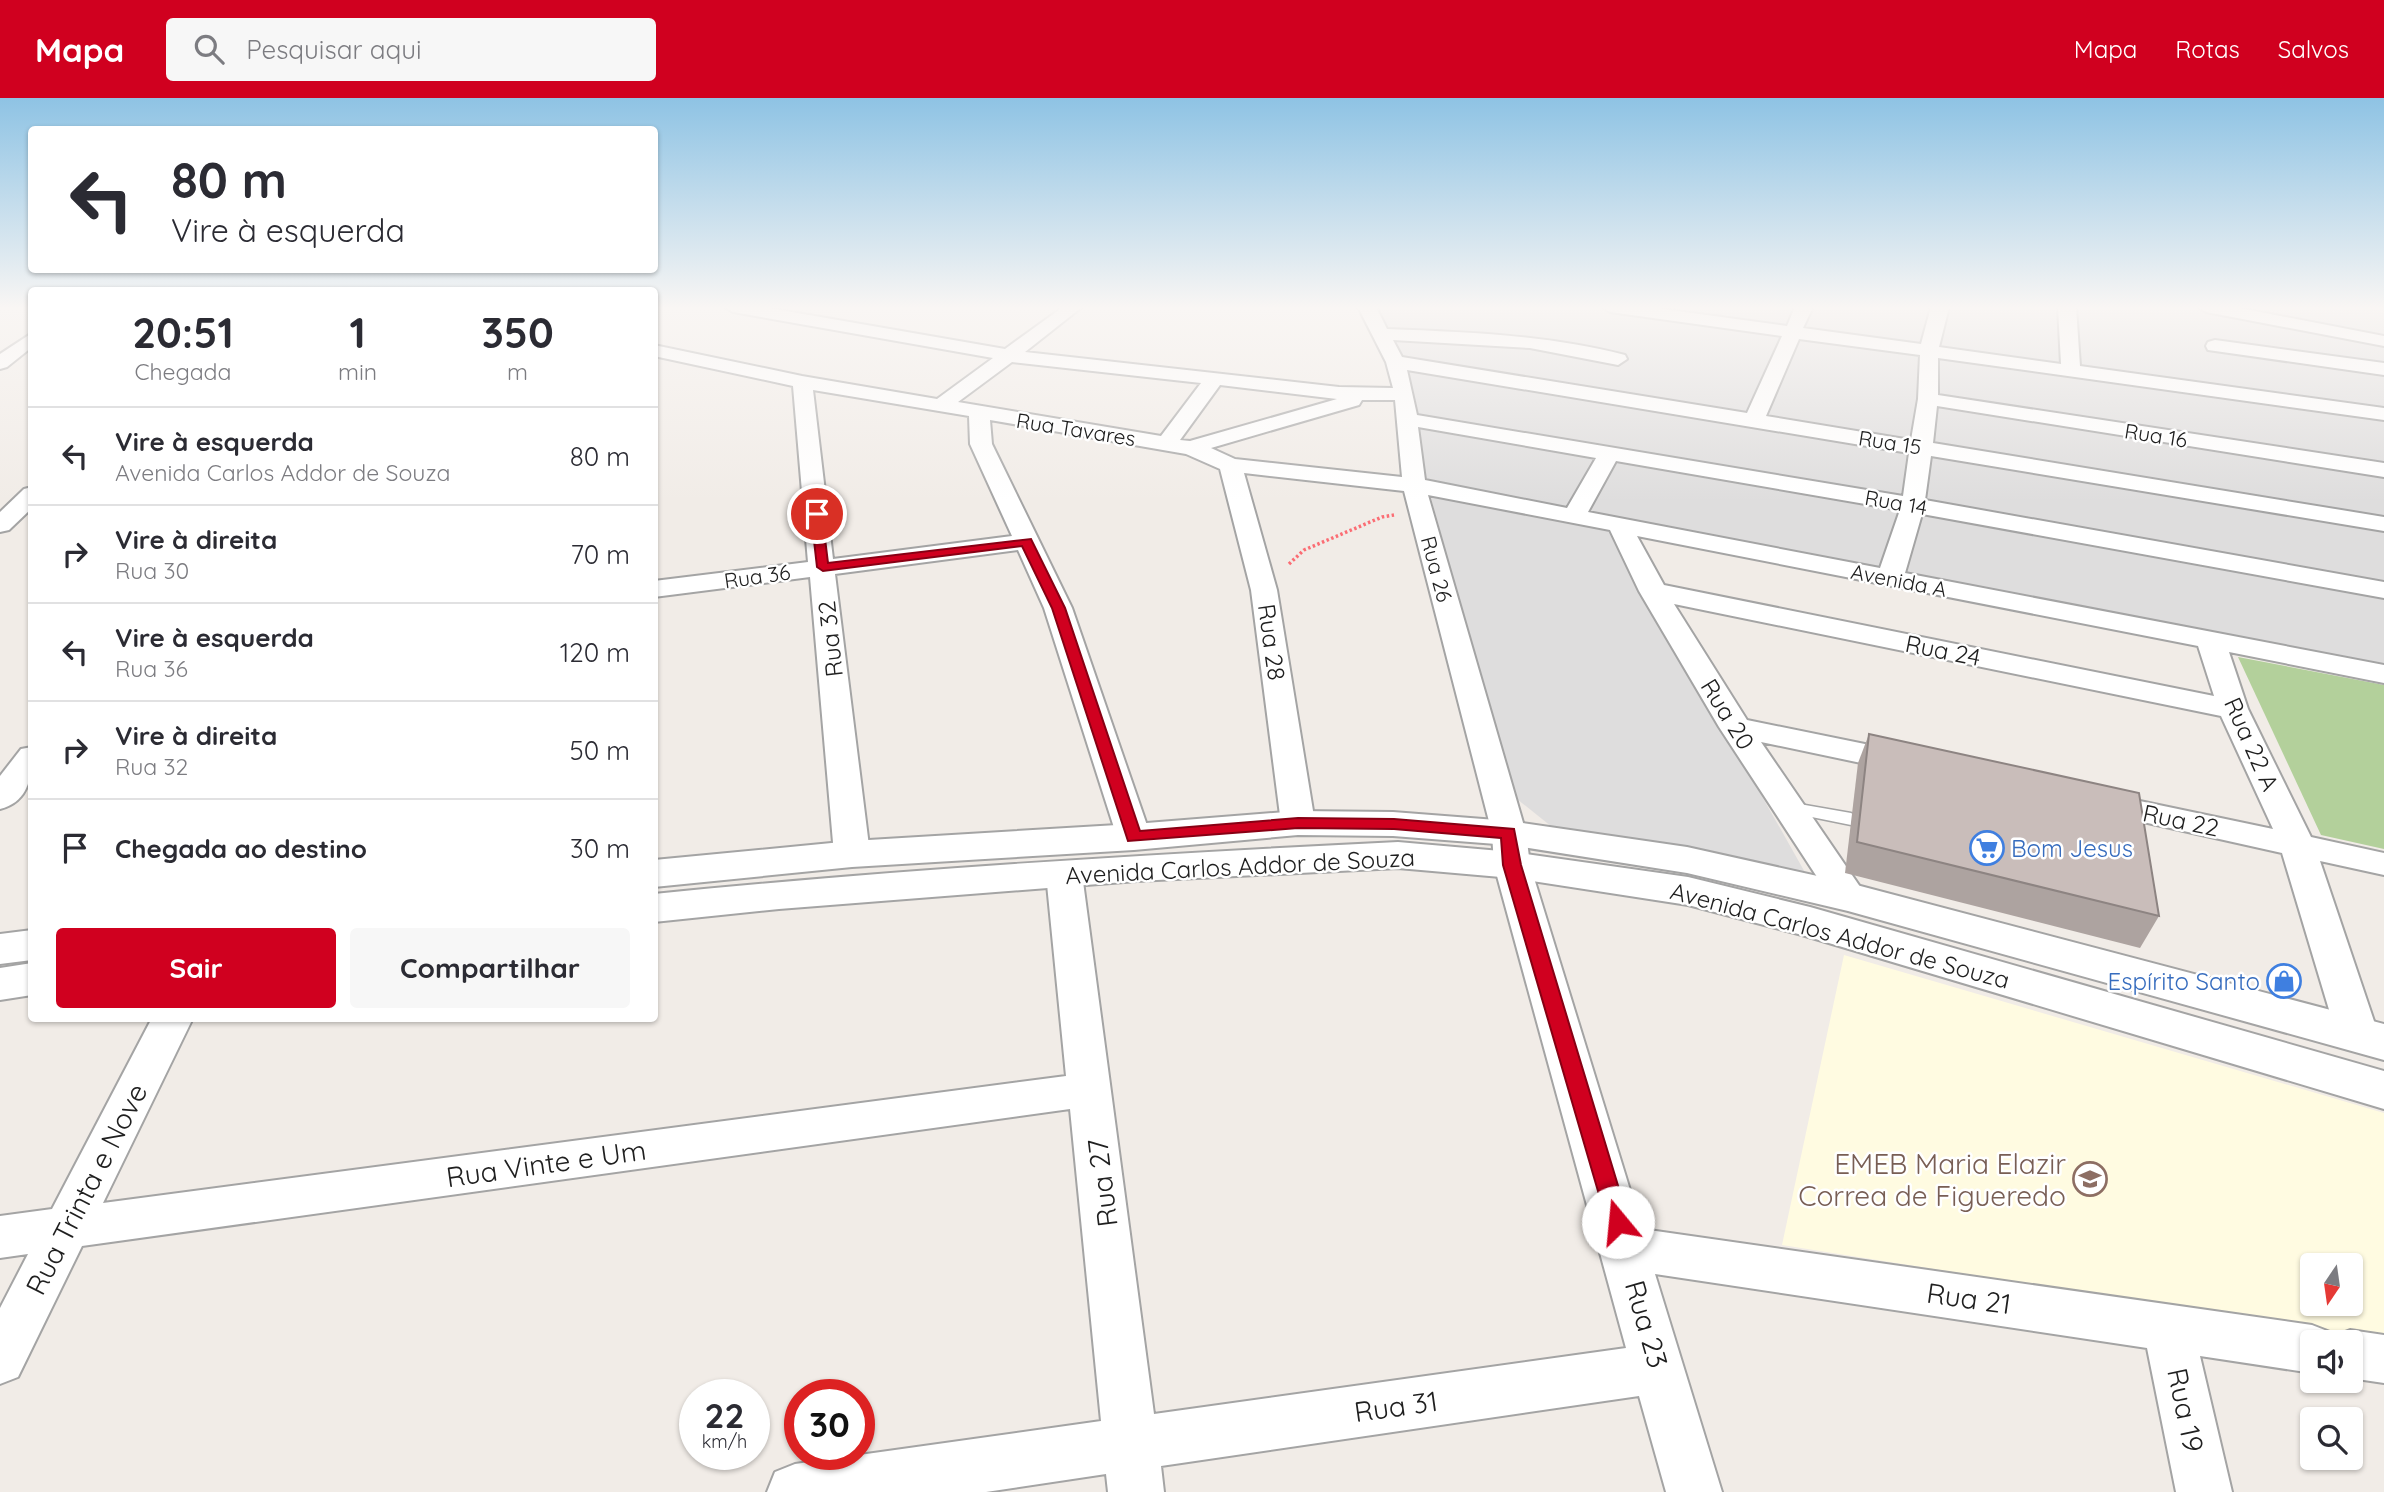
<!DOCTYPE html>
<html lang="pt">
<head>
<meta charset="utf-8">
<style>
  body { margin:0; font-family:Quicksand,sans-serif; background:#f7f7f7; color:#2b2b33; height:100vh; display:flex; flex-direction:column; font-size:26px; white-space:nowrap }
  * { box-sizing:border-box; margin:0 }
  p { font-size:23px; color:#7c7c81 }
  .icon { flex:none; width:38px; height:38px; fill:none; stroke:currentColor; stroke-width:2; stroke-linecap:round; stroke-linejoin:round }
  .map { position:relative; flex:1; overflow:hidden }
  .sheet { position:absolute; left:28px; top:189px; width:630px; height:735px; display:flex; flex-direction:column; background:#fff; border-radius:7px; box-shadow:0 2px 5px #0004 }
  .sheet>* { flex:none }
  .hud { position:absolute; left:28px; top:28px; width:630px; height:147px; border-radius:7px; box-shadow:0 2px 5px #0004; background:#fff; color:#2b2b33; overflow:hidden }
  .needle { width:46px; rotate:193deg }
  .controls { position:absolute; left:2300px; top:1155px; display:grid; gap:14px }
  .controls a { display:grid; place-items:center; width:63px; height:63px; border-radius:7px; background:#fff; box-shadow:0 2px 5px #0004; font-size:35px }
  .speed { position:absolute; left:679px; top:1281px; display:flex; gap:14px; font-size:35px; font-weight:700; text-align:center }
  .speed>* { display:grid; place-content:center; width:91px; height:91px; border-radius:50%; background:#fff; box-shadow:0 2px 5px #0004; line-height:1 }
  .speed small { font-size:18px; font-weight:400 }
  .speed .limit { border:10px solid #d22; background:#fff; color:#111 }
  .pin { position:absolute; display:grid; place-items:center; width:60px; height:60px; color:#fff; margin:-30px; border:4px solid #fff; border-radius:50%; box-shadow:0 2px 7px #0007 }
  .me { position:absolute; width:77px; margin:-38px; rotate:343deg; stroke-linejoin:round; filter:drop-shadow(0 0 5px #0008) }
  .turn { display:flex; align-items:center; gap:24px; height:147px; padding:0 28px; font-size:32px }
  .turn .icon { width:91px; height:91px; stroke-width:2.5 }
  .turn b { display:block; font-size:49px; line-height:60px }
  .eta { display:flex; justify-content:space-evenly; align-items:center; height:119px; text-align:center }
  .eta b { font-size:42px; font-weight:700; line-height:49px }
  .cta { display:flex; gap:14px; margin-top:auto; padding:14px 28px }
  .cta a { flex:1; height:80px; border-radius:7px; background:#d0001f; color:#fff; font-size:28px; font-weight:700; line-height:80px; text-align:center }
  .cta a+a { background:#f7f7f7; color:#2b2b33 }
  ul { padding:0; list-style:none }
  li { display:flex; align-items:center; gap:21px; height:98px; padding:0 28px; border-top:2px solid #e1e1e2 }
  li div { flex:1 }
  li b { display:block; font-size:26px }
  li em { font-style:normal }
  header { display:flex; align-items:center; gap:42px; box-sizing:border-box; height:98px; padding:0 35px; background:#d0001f; color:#fff }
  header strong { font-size:33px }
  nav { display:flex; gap:38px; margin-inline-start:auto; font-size:24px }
  .search { width:490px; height:63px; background:#f7f7f7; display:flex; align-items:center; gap:18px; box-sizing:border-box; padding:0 24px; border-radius:7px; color:#7c7c81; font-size:26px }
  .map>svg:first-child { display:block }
  .residential { fill:#dedddd }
  .education { fill:#fffbe1; fill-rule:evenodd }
  .forest { fill:#b3d09b }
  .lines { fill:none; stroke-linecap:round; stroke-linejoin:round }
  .service-casing { stroke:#a4a4a4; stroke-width:3 }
  .minor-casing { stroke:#a4a4a4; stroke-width:4 }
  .tertiary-casing { stroke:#a4a4a4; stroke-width:4 }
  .path { stroke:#fb6d74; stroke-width:3.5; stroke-dasharray:2.5 2.5; stroke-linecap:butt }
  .service { fill:#fff; fill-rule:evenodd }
  .minor { fill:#fff; fill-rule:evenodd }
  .tertiary { fill:#fff; fill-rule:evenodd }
  .wall { fill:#ada3a0 }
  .building { fill:#c9bdba; stroke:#8d8482; stroke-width:2 }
  .route { fill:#d0001f; stroke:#870014; stroke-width:2 }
  .labels { text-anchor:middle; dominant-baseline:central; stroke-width:5; stroke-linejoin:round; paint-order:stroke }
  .far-street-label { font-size:21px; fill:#202020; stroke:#fff }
  .street-label { font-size:24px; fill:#202020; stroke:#fff }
  .shop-label { font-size:24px; fill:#366cbe; stroke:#fff; text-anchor:start }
  .near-street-label { font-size:28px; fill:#202020; stroke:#fff }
  .near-education-label { font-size:28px; fill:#785e54; stroke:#fff; text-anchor:end }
</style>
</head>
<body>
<header>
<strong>Mapa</strong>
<div class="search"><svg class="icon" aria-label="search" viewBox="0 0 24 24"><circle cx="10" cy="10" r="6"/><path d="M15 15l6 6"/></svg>Pesquisar aqui</div>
<nav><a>Mapa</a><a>Rotas</a><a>Salvos</a></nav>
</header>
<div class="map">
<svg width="2384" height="1394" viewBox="0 0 2384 1394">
  <rect width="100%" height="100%" fill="#f1ece7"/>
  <g class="residential">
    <path d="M1362,209H2384V575L1416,391L1388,263Z"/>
    <path d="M1430,396L1610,429L1807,778L1557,733L1512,697Z"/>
  </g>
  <path class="education" d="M1844,857L2384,1015V1242L1782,1147ZM2312,1167H2350V1206H2312Z"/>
  <path class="forest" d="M2238,559L2384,587V751L2321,737Z"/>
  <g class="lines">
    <g class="service-casing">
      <path id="service" d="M1788,704L1851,715L1860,721L1851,727L1782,713L1779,709L1782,705Z"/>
    </g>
    <g class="minor-casing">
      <g id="minor">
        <path d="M725,209H763L1005,251L1063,209H1082L1025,254L1339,289L1393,290L1386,264L1358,209H1376L1387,231C1468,234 1546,237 1625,257L1627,261L1618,267L1530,250L1393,242L1402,259L1747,315L1782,238L1610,214L1602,209H1648L1787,228L1795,209H1813L1803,230L1921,246L1931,209H1949L1939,249L2061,266L2058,209H2076L2080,268L2384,310V322L1938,260V297L2384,365V379L1937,308L1933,345L2384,419V433L1931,358L1925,402L2384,484V500L1922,416L1905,475L2384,567V585L2229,554L2248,611L2311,739L2384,755V777L2320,763L2378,935L2372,946L2357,950L2342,946L2336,935L2282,755L2085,711L2080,704L2085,697L2097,694L2273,731L2221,618L1674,506L1747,622L1904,654L1915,657L1920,664L1915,671L1904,674L1761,644L1867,799L1862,808L1849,811L1836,808L1719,629L1639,493L1610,432L1428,397L1526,735L1530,767L1642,1131L2312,1227L2330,1234L2332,1239L2350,1232L2384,1237V1285L2350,1280V1244H2312V1275L2200,1258L2232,1394H2176L2147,1250L1655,1176L1722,1394H1666L1639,1298L1161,1368L1164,1394H1108L1106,1376L986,1394H767L775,1374L795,1366L1101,1323L1070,1011L82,1148L18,1279L0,1286V1210L28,1156L0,1160V1118L52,1111L152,920H193L103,1105L1066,978L1046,776L1051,768L1064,764L1077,768L1082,776L1154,1316L1626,1250L1494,767L1492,735L1404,393L1244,375L1277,492L1315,725L1310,732L1298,736L1286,732L1281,725L1251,492L1220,371L1186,356L990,322L992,346L1072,510L1151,739L1146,747L1134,750L1122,747L1117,739L1044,510L1018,452L835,476L870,756L864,764L852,767L840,764L834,756L810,479L654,499V483L808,464L793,288L654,258V247L802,278L937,301L993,260L733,214ZM1799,241L1920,257L1918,301L1911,342L1766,318ZM1012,264L1201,285L1161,338L958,304ZM1407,272L1909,355L1903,398L1417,317ZM1220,287L1337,301L1190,343L1180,342ZM813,292L969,318L970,346L1012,438L833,461ZM1362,302H1395L1402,379L1235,361L1211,350L1359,307ZM1418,329L1596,360L1567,410L1425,382ZM1616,363L1900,412L1880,470L1588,414ZM1637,438L2198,548L2214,598L1664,487Z"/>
        <path d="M2198,209H2234L2384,238V248L2206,214Z"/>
        <path d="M32,235V249L7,269L0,271V256Z"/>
        <path d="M2215,242L2384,265V277L2208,252L2206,248L2208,244Z"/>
        <path d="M32,389V410L9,432L0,434V414L24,391Z"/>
        <path d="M32,649C32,675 31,703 0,711V678L21,651Z"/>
      </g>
    </g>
    <g class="tertiary-casing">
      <g id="tertiary">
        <path d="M1298,713L1393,714L1509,723L1687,749L1849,785L2384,926V962L1848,813L1687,775L1509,747L1393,738L1298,737L1134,752L852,769L654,789V762L852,743L1134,726Z"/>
        <path d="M1398,744L1512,754L1688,779L1810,809L2384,973V1011L1802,837L1688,807L1512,780L1398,770L1137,783L779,811L654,824V796C902,771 1150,756 1398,744Z"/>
        <path d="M32,832V862L0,866V836Z"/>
        <path d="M32,865V897L0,902V870Z"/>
      </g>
    </g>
    <path class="path" d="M1289,466L1304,452L1382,419L1394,417"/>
    <use href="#service" class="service"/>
    <use href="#minor" class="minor"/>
    <use href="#tertiary" class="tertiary"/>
  </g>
  <path class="wall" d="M1869,636L2159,818L2140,850L1845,775L1858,665Z"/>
  <path class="building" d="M1869,636L2139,695L2159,818L1857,744Z"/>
  <linearGradient id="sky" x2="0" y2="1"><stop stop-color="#8ec3e4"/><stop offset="0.52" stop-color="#f9f6f4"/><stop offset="1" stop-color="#f9f6f4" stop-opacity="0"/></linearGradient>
  <rect width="2384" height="404" fill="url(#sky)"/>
  <path class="route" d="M817,413L822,416L828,465L1031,441L1065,510L1140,733L1298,720L1394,721L1514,731L1521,767L1629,1124L1626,1131L1618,1134L1610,1131L1607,1124L1503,767L1501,740L1394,731L1298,730L1128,743L1052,510L1022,448L823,473L817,469L811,416Z"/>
  <defs>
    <g id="supermarket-ring" transform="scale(1.75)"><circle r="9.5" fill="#fff" stroke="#3f7fe0" stroke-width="1.5"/><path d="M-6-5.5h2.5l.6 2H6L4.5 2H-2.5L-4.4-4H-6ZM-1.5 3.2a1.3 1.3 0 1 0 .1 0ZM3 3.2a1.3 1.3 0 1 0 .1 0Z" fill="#3f7fe0"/></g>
    <g id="shop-ring" transform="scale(1.75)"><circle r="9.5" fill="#fff" stroke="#3f7fe0" stroke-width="1.5"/><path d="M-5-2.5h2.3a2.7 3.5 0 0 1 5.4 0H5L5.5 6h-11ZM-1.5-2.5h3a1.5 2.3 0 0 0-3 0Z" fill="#3f7fe0"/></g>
    <g id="school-ring" transform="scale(1.75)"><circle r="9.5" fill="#fff" stroke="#8d6e63" stroke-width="1.5"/><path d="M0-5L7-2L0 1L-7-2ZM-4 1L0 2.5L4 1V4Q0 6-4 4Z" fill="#8d6e63"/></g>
  </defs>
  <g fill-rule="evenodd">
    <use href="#supermarket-ring" x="1987" y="750"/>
    <use href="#shop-ring" x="2284" y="883"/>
    <use href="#school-ring" x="2090" y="1081"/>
  </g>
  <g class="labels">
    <g class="far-street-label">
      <text transform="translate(1076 331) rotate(9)">Rua Tavares</text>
      <text transform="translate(2156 337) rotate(9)">Rua 16</text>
      <text transform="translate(1890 344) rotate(9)">Rua 15</text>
      <text transform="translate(1896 404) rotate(10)">Rua 14</text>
      <text transform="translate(1437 471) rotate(75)">Rua 26</text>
      <text transform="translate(757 478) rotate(-8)">Rua 36</text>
      <text transform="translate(1899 482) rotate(11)">Avenida A</text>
    </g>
    <g class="street-label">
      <text transform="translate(830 541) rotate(-96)">Rua 32</text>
      <text transform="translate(1272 544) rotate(82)">Rua 28</text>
      <text transform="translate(1943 552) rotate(11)">Rua 24</text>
      <text transform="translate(1728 616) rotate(58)">Rua 20</text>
      <text transform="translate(2252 646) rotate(66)">Rua 22 A</text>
      <text transform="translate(2181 722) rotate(12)">Rua 22</text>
      <text transform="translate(1240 768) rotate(-3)">Avenida Carlos Addor de Souza</text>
      <text transform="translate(1840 837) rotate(15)">Avenida Carlos Addor de Souza</text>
    </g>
    <g class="shop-label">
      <text x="2011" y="750">Bom Jesus</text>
      <text x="2260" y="883" text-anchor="end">Espírito Santo</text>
    </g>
    <g class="near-street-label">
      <text transform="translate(546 1065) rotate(-8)">Rua Vinte e Um</text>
      <text transform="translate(1102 1085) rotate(-97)">Rua 27</text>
      <text transform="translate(86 1091) rotate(-63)">Rua Trinta e Nove</text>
      <text transform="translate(1969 1200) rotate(8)">Rua 21</text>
      <text transform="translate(1647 1226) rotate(74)">Rua 23</text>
      <text transform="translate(1396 1308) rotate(-8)">Rua 31</text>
      <text transform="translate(2186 1312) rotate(78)">Rua 19</text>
    </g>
    <g class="near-education-label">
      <text x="2066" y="1065">EMEB Maria Elazir<tspan x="2066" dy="32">Correa de Figueredo</tspan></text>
    </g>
  </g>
</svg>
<div class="controls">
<a><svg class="needle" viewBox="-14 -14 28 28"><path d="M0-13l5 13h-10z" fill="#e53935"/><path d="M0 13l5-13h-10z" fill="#7c7c81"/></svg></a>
<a><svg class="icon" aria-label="sound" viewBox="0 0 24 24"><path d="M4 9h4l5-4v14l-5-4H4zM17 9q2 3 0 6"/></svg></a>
<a><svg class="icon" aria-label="search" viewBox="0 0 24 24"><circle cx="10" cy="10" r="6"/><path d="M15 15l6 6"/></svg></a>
</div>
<div class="speed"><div>22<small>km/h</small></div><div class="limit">30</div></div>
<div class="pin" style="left:817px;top:416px;background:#d93025"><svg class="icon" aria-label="arrive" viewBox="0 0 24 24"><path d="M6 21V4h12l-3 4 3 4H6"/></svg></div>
<svg class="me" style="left:1618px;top:1124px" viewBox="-20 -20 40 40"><circle r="19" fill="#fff"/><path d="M0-13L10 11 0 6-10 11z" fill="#d0001f"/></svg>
<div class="hud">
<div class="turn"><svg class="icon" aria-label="left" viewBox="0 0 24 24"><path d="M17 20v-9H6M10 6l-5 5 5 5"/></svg><div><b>80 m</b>Vire à esquerda</div></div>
</div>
<section class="sheet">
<div class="eta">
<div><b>20:51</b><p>Chegada</p></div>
<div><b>1</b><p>min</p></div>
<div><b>350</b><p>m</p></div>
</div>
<ul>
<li><svg class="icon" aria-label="left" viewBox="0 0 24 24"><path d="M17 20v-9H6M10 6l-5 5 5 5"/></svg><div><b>Vire à esquerda</b><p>Avenida Carlos Addor de Souza</p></div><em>80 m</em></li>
<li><svg class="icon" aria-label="right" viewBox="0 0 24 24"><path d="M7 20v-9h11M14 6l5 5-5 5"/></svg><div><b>Vire à direita</b><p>Rua 30</p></div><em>70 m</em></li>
<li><svg class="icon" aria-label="left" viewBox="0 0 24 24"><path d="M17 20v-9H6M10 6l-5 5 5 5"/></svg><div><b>Vire à esquerda</b><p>Rua 36</p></div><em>120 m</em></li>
<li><svg class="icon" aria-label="right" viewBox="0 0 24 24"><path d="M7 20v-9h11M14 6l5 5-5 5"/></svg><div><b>Vire à direita</b><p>Rua 32</p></div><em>50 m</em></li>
<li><svg class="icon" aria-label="arrive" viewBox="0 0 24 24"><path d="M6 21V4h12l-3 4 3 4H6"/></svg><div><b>Chegada ao destino</b></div><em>30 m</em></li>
</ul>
<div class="cta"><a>Sair</a><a>Compartilhar</a></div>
</section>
</div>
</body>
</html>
